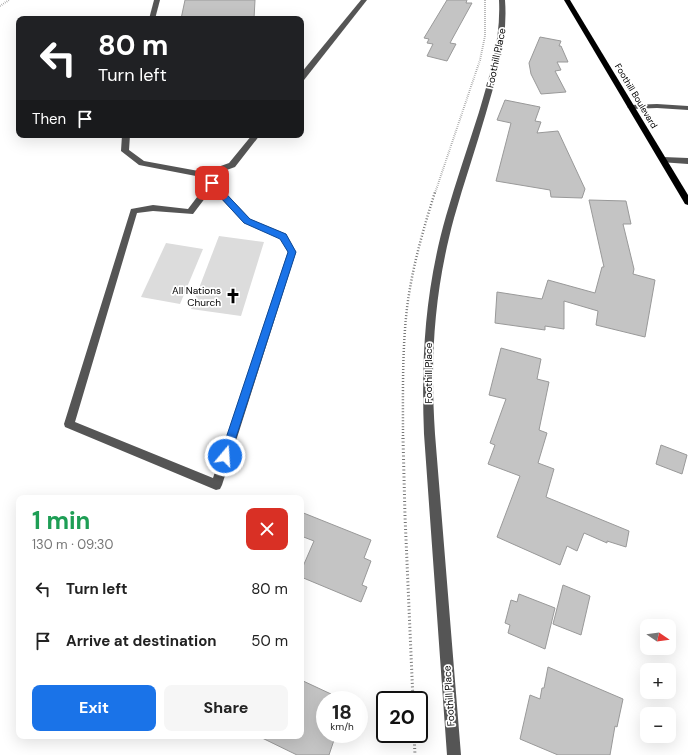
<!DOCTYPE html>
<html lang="en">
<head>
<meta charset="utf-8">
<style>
  body { margin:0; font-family:"DM Sans",sans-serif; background:#f6f6f6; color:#222; height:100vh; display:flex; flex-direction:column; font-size:15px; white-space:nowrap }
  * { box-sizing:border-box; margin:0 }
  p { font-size:13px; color:#767676 }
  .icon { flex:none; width:22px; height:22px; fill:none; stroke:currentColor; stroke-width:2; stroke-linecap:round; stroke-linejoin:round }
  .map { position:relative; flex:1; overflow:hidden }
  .drawer { position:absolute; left:16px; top:495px; width:288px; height:244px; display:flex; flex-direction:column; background:#fff; border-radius:8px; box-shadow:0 4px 16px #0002 }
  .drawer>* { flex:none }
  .hud { position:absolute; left:16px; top:16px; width:288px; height:122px; border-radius:8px; box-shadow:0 4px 16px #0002; background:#202124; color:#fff; overflow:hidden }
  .needle { width:26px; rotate:103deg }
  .tools { position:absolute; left:640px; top:619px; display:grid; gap:8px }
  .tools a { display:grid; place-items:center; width:36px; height:36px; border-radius:8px; background:#fff; box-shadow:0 4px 16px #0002; font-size:20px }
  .speed { position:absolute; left:316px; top:691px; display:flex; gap:8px; font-size:20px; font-weight:700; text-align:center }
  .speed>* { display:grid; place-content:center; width:52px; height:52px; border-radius:50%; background:#fff; box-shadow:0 4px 16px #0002; line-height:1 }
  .speed small { font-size:10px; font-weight:400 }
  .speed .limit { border:2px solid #111; border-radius:6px; background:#fff; color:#111 }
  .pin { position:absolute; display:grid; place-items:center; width:34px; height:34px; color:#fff; margin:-17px; border-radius:8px; box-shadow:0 2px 6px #0006 }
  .me { position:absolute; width:44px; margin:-22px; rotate:18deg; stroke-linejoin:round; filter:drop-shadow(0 0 3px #0008) }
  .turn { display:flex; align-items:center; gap:14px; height:84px; padding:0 16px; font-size:18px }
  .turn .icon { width:52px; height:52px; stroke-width:2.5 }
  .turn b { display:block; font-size:28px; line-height:34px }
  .then { display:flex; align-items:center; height:38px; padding:0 16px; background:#0003; gap:8px; font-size:15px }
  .round { display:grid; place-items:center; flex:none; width:42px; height:42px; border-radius:8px; background:#f6f6f6 }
  .overview { display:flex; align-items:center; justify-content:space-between; height:68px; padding:0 16px }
  h1 { font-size:24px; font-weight:700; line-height:30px; color:#1e9e55 }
  .button { display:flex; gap:8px; margin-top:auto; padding:8px 16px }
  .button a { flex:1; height:46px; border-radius:8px; background:#1a73e8; color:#fff; font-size:16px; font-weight:700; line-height:46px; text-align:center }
  .button a+a { background:#f6f6f6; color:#222 }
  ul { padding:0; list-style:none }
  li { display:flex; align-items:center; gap:12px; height:52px; padding:0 16px }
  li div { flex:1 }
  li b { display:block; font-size:15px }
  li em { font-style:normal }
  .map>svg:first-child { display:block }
  .green { fill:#dcdcdc }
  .building { fill:#c4c4c4; stroke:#999 }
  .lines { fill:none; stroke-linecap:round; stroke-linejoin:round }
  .path-far2 { stroke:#777; stroke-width:2; stroke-dasharray:0.5 1.5; stroke-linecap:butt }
  .path-far1 { stroke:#777; stroke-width:2.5; stroke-dasharray:1 2; stroke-linecap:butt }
  .path { stroke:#777; stroke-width:3; stroke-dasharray:1 2.5; stroke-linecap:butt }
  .minor { fill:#555; fill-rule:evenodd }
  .major { fill:#000; fill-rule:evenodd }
  .route { fill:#1a73e8; stroke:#114b97 }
  .labels { text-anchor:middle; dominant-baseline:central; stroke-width:3.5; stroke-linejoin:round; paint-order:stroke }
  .far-street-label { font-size:9px; fill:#000; stroke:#fff }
  .street-label { font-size:10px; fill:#000; stroke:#fff }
  .poi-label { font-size:10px; fill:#000; stroke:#fff; text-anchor:end }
</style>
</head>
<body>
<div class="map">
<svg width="688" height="755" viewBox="0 0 688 755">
  <rect width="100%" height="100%" fill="#fff"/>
  <g class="green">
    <path d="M219,236L264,242L241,316L191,309Z"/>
    <path d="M166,243L203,249L180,304L141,297Z"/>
  </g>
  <g class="building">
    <path d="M185,0H255L254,19H181Z"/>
    <path d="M447,0H467L466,3H472L450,43L456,44L447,61L427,56L433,44L427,43L429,39L424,38Z"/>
    <path d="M540,37L561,41L559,46H561L568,62H557L561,70L555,71L566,92L541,94L531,74L529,63Z"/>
    <path d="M505,100L540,107L535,121L541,122L537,133L558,131L585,189L582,198L551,197L550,190L496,181L511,123L497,120Z"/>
    <path d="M589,200L626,201L631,224H623L634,269L633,274L655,280L645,337L596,325L598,311L564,301V329L545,326V330L495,323L497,292L542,299L548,280L595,293L602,267H604Z"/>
    <path d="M501,348L541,359L537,379L549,382L539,430L547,433L538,463L554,469L546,497L629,531L626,547L607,541V543L584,533L577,551L567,546L560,565L497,537L520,476L488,464L495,445L490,443L506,399L489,395Z"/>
    <path d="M661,445L687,455L682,474L656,464Z"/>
    <path d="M301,512L371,540L364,558L371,561L362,585L367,587L361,602L301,577V571L314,541L301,536Z"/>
    <path d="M563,585L590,596L581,635L553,624Z"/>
    <path d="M519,594L555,608L545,649L508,633L510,625L505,623L511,600L517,602Z"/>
    <path d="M548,667L623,699L617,727L615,726L610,755H558L520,739L530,695L540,699L542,688H544Z"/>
    <path d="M301,680L331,694L329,700H325V734H336L329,755H297L258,736H301Z"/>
  </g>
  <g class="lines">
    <g class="path-far2">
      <path d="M0,6L9,0"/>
      <path d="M435,193L480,60L485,36V0"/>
    </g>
    <path class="path-far1" d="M403,439C403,396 402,351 407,308C412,268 423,230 435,192"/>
    <g class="path">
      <path d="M403,438L405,516L413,700"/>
      <path d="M414,734L415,755"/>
    </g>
    <g class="minor">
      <path d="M154,0H160L155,19H149Z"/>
      <path d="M361,0H367L304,80H301V73Z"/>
      <path d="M499,0H505C508,40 497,75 486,113C476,148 464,182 454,218C434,292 430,358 435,434L461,755H447L424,434C421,358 425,290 446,216C456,181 468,147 479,112C490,75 501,39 499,0Z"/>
      <path d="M657,104L688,106V110L657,108L631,109L627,107L631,105Z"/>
      <path d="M122,135H130L129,150L144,161L204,172L229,163L252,135H260L235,167L210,176L250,219L286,234L296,252L222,485L220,489L216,490L65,427L64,424L131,209L153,205L188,209L207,184L201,177L139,165L121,151ZM212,189L244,223L280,238L288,252L213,478L75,422L137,213L153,211L193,214Z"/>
      <path d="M663,157L688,158V164L660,162V158Z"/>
    </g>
    <path class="major" d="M564,0H570L688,195V205L685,204Z"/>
  </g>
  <path class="route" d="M209,181H214L250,219L286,234L296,252L230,456L229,459L225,460L222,459L220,456L288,252L280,239L244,223L209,185Z"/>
  <defs>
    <g id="church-bare" transform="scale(1.2)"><path d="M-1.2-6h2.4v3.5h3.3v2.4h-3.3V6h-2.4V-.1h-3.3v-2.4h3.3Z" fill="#000" stroke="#fff" stroke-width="2.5" paint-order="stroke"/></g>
  </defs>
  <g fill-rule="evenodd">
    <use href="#church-bare" x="233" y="296"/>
  </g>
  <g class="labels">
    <g class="far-street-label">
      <text transform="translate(636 96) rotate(59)">Foothill Boulevard</text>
    </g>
    <g class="street-label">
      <text transform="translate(496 58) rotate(-78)">Foothill Place</text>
      <text transform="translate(428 373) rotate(-90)">Foothill Place</text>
      <text transform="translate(449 696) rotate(-94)">Foothill Place</text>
    </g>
    <g class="poi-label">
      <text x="221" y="290">All Nations<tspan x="221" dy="12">Church</tspan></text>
    </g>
  </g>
</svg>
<div class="tools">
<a><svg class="needle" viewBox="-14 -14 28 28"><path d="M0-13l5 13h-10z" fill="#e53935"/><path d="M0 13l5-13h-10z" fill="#767676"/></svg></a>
<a>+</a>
<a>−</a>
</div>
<div class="speed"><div>18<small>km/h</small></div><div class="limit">20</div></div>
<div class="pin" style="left:212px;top:183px;background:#d93025"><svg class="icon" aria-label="arrive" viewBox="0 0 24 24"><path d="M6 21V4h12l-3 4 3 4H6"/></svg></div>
<svg class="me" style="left:225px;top:456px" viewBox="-20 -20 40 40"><circle r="17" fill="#1a73e8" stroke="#fff" stroke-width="3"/><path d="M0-11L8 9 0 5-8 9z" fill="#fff"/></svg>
<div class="hud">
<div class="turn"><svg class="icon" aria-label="left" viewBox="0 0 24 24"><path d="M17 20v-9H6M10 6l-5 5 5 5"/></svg><div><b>80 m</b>Turn left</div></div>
<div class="then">Then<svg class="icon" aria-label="arrive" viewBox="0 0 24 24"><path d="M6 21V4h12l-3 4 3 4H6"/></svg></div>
</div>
<section class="drawer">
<div class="overview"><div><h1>1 min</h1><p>130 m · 09:30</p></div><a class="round" style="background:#d93025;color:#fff"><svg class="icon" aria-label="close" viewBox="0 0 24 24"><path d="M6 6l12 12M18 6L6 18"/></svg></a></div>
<ul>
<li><svg class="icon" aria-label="left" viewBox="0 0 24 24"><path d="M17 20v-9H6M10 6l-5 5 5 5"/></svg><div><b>Turn left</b></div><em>80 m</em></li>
<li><svg class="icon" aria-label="arrive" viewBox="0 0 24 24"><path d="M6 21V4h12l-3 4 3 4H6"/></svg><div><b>Arrive at destination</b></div><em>50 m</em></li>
</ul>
<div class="button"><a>Exit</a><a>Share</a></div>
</section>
</div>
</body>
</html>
